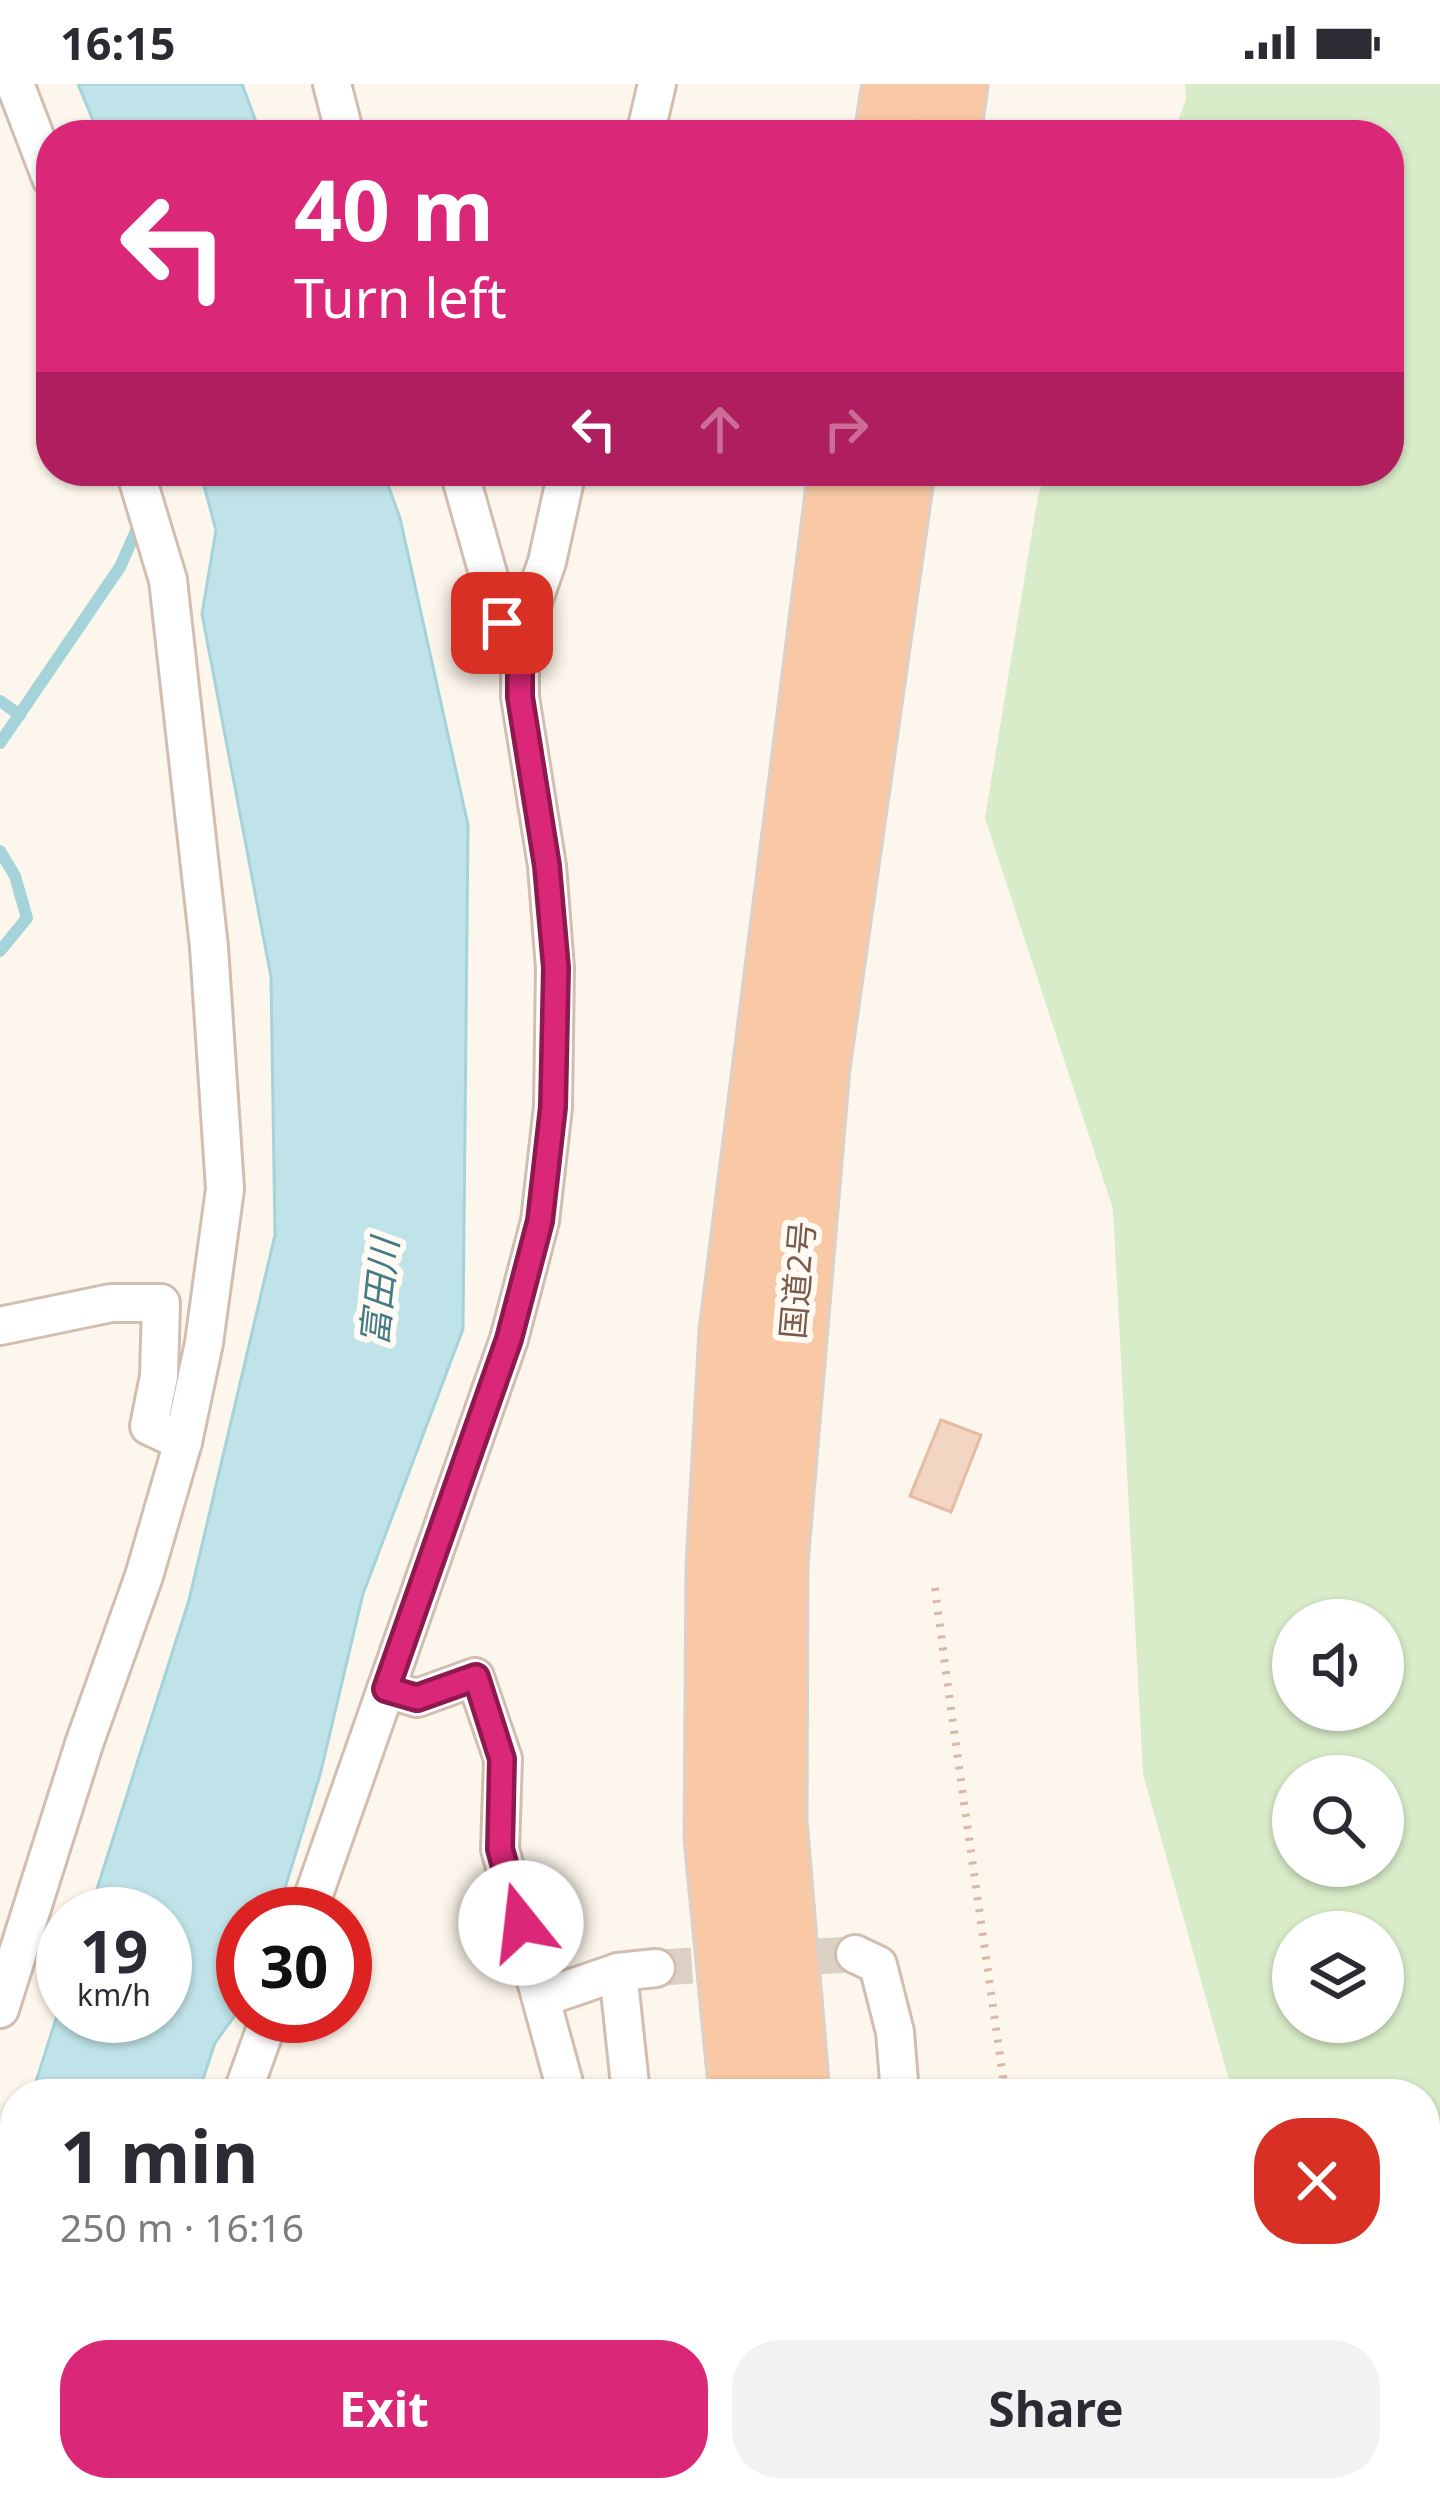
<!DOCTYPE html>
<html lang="en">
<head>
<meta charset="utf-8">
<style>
  body { margin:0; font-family:"Noto Sans","Noto Sans JP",sans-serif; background:#f2f2f3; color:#2b2b33; height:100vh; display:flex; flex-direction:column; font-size:45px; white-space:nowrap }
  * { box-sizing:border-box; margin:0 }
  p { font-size:39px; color:#7c7c81 }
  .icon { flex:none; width:66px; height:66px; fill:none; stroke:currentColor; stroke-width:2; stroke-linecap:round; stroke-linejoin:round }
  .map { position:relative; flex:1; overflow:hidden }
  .sheet { position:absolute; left:0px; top:1995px; width:1440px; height:423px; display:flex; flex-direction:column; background:#fff; border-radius:48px 48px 0 0; box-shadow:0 3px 9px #0004 }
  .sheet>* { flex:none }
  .guide { position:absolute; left:36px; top:36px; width:1368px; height:366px; border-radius:48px; box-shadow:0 3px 9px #0004; background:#db2777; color:#fff; overflow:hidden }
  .buttons { position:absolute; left:1272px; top:1515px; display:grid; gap:24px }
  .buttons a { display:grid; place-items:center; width:132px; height:132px; border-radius:50%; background:#fff; box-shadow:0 3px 9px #0004; font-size:60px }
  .speed { position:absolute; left:36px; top:1803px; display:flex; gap:24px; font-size:60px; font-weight:700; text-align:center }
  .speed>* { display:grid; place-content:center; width:156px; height:156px; border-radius:50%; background:#fff; box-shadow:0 3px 9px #0004; line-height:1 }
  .speed small { font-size:30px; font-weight:400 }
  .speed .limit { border:18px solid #d22; background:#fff; color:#111 }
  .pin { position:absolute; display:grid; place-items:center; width:102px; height:102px; color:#fff; margin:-51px; border-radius:24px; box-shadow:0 6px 18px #0006 }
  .me { position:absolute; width:132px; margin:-66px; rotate:344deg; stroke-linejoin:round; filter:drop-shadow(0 0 9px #0008) }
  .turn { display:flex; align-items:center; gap:42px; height:252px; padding:0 60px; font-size:54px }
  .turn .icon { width:156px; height:156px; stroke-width:2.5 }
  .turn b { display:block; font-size:84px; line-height:102px }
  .lanes { display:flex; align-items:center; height:114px; padding:0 60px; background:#0003; justify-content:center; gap:60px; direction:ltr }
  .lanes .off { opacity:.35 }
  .round { display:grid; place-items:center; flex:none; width:126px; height:126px; border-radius:48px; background:#f2f2f3 }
  .overview { display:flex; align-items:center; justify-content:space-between; height:204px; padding:0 60px }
  h1 { font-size:72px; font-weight:700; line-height:90px }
  .cta { display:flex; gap:24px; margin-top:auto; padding:24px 60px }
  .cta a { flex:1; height:138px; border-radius:48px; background:#db2777; color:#fff; font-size:48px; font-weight:700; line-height:138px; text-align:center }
  .cta a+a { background:#f2f2f3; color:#2b2b33 }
  .status { display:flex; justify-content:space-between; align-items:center; height:84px; padding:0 60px; background:#fff; direction:ltr }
  .status svg { height:33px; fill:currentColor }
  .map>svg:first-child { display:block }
  .green { fill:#d8ecc9; fill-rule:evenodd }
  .water { fill:#bfe3e8; stroke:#a5d3da; stroke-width:3 }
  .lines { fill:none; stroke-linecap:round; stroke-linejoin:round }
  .stream { stroke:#a5d3da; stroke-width:12 }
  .building { fill:#f3d5c3; stroke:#e6bba3; stroke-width:3 }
  .minor-tunnel { stroke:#dcd0c4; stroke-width:36; stroke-dasharray:36 18; stroke-linecap:butt }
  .minor-casing { stroke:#d1beb0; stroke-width:42 }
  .trunk-casing { stroke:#dad1cd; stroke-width:69 }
  .path { stroke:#d9b8a5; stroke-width:8; stroke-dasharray:3 9; stroke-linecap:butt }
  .minor { stroke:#fff; stroke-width:36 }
  .trunk { stroke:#f9c8a4; stroke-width:63 }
  .route-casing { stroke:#8e194d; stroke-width:30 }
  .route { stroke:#db2777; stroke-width:21 }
  .labels { text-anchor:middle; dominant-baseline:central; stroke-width:12; stroke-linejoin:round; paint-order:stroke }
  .street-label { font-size:33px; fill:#7a5c4d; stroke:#fffaf3 }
  .water-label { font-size:36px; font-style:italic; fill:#437c86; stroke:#fffaf3 }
</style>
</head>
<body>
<div class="status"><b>16:15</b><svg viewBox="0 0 49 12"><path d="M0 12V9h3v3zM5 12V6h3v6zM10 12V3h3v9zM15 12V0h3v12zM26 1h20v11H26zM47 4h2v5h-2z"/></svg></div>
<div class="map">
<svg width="1440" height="2417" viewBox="0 0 1440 2417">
  <rect width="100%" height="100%" fill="#fdf6ec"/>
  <path class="green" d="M1185,0H1440V2417H1349L1345,2403H1425V2010H1233L1143,1690L1113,1125L985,734L1038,412L1047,387H1389V51H1172L1186,16ZM1294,1536H1383V1626H1293ZM1293,1692H1383V1782H1293ZM1293,1848H1383V1938H1293Z"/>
  <g class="water">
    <path d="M78,0H242L261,51H99Z"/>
    <path d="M200,387H383L400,434L468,741L463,1245L363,1510L320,1691L277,1830H243V1920L215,1959L198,2010H32L63,1913V1932H165V1830H89L189,1516L275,1151L271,893L202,530L216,446Z"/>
    <path d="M15,2055V2403H60L54,2417H0V2093Z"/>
  </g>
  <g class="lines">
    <g class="stream">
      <path d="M151,414L162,387"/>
      <path d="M0,617L20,631"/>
      <path d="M0,659L120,483L140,438"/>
      <path d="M0,767L15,792L27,834L0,867"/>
    </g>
  </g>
  <g class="building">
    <path d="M941,1336L981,1351L951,1428L910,1412Z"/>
    <path d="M1159,2403H1214L1217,2417H1161Z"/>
  </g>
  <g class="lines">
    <path class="minor-tunnel" d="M656,1884L855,1870"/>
    <g class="minor-casing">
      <g id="minor">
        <path d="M15,0L51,94"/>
        <path d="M332,0L345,51"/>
        <path d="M645,51L657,0"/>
        <path d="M459,387L502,539L520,555"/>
        <path d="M0,1242L111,1219H161L159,1292L149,1342L183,1358"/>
        <path d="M386,1605L417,1614L475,1593L503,1675L500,1765L567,2010"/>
        <path d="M307,1830L509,1255L540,1137L553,1023L555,884L547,782L520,613V555L547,478L567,387"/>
        <path d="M855,1870L878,1881L895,1948L900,2010"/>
        <path d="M618,1888L631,2010"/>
        <path d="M542,1914L618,1888L656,1884"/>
        <path d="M0,1925L84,1660L144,1492L183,1358L204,1259L225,1105L209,863L168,496L135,387"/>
        <path d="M242,2010L270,1932"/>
        <path d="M686,2403L688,2417"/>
        <path d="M953,2403L959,2417"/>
        <path d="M110,2417L115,2403"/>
        <path d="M423,2417L441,2403"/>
      </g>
    </g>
    <g class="trunk-casing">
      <g id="trunk">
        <path d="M887,51L895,0"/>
        <path d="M948,51L955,0"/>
        <path d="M742,2010L717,1754L719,1483L732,1247L841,387"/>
        <path d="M797,2010L774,1737L775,1479L817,983L902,387"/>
        <path d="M808,2403L812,2417"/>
        <path d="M870,2403L873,2417"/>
      </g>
    </g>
    <path class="path" d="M935,1504C956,1667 980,1830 1003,1993L1001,2010"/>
    <use href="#minor" class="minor"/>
    <use href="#trunk" class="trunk"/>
  </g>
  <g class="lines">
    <g class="route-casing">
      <path id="route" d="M502,539L520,555V613L547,782L556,884L553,1023L540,1137L509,1255L386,1605L417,1614L476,1593L502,1675L500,1765L521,1839"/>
    </g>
    <use href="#route" class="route"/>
  </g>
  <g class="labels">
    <g class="street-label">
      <text transform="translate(797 1196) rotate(-85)">国道2号</text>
    </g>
    <g class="water-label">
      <text transform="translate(379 1208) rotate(-84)">富田川</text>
    </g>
  </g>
</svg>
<div class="buttons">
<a><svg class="icon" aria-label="sound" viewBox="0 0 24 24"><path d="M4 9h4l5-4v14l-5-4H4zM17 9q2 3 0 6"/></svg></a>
<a><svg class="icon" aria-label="search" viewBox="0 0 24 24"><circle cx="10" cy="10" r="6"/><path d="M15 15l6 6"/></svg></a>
<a><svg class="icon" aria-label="layers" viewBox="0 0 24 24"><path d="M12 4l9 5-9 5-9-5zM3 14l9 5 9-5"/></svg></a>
</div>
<div class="speed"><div>19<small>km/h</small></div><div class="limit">30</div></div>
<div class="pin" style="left:502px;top:539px;background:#d93025"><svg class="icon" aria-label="arrive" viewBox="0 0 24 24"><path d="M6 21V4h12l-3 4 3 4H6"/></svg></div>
<svg class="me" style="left:521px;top:1839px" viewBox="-20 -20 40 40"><circle r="19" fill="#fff"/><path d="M0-13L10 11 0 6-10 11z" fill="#db2777"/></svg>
<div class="guide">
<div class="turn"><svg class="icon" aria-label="left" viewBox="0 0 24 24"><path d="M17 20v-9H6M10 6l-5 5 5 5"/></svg><div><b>40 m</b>Turn left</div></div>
<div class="lanes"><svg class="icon" aria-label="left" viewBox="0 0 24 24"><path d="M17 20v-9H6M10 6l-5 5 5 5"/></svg><svg class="icon off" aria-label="ahead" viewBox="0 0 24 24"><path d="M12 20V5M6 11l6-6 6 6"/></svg><svg class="icon off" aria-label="right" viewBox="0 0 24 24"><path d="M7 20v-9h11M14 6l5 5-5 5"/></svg></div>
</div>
<section class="sheet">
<div class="overview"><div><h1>1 min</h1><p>250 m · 16:16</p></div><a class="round" style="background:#d93025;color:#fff"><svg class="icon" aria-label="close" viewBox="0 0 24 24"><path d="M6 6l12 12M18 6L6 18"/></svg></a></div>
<div class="cta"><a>Exit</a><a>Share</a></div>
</section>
</div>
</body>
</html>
